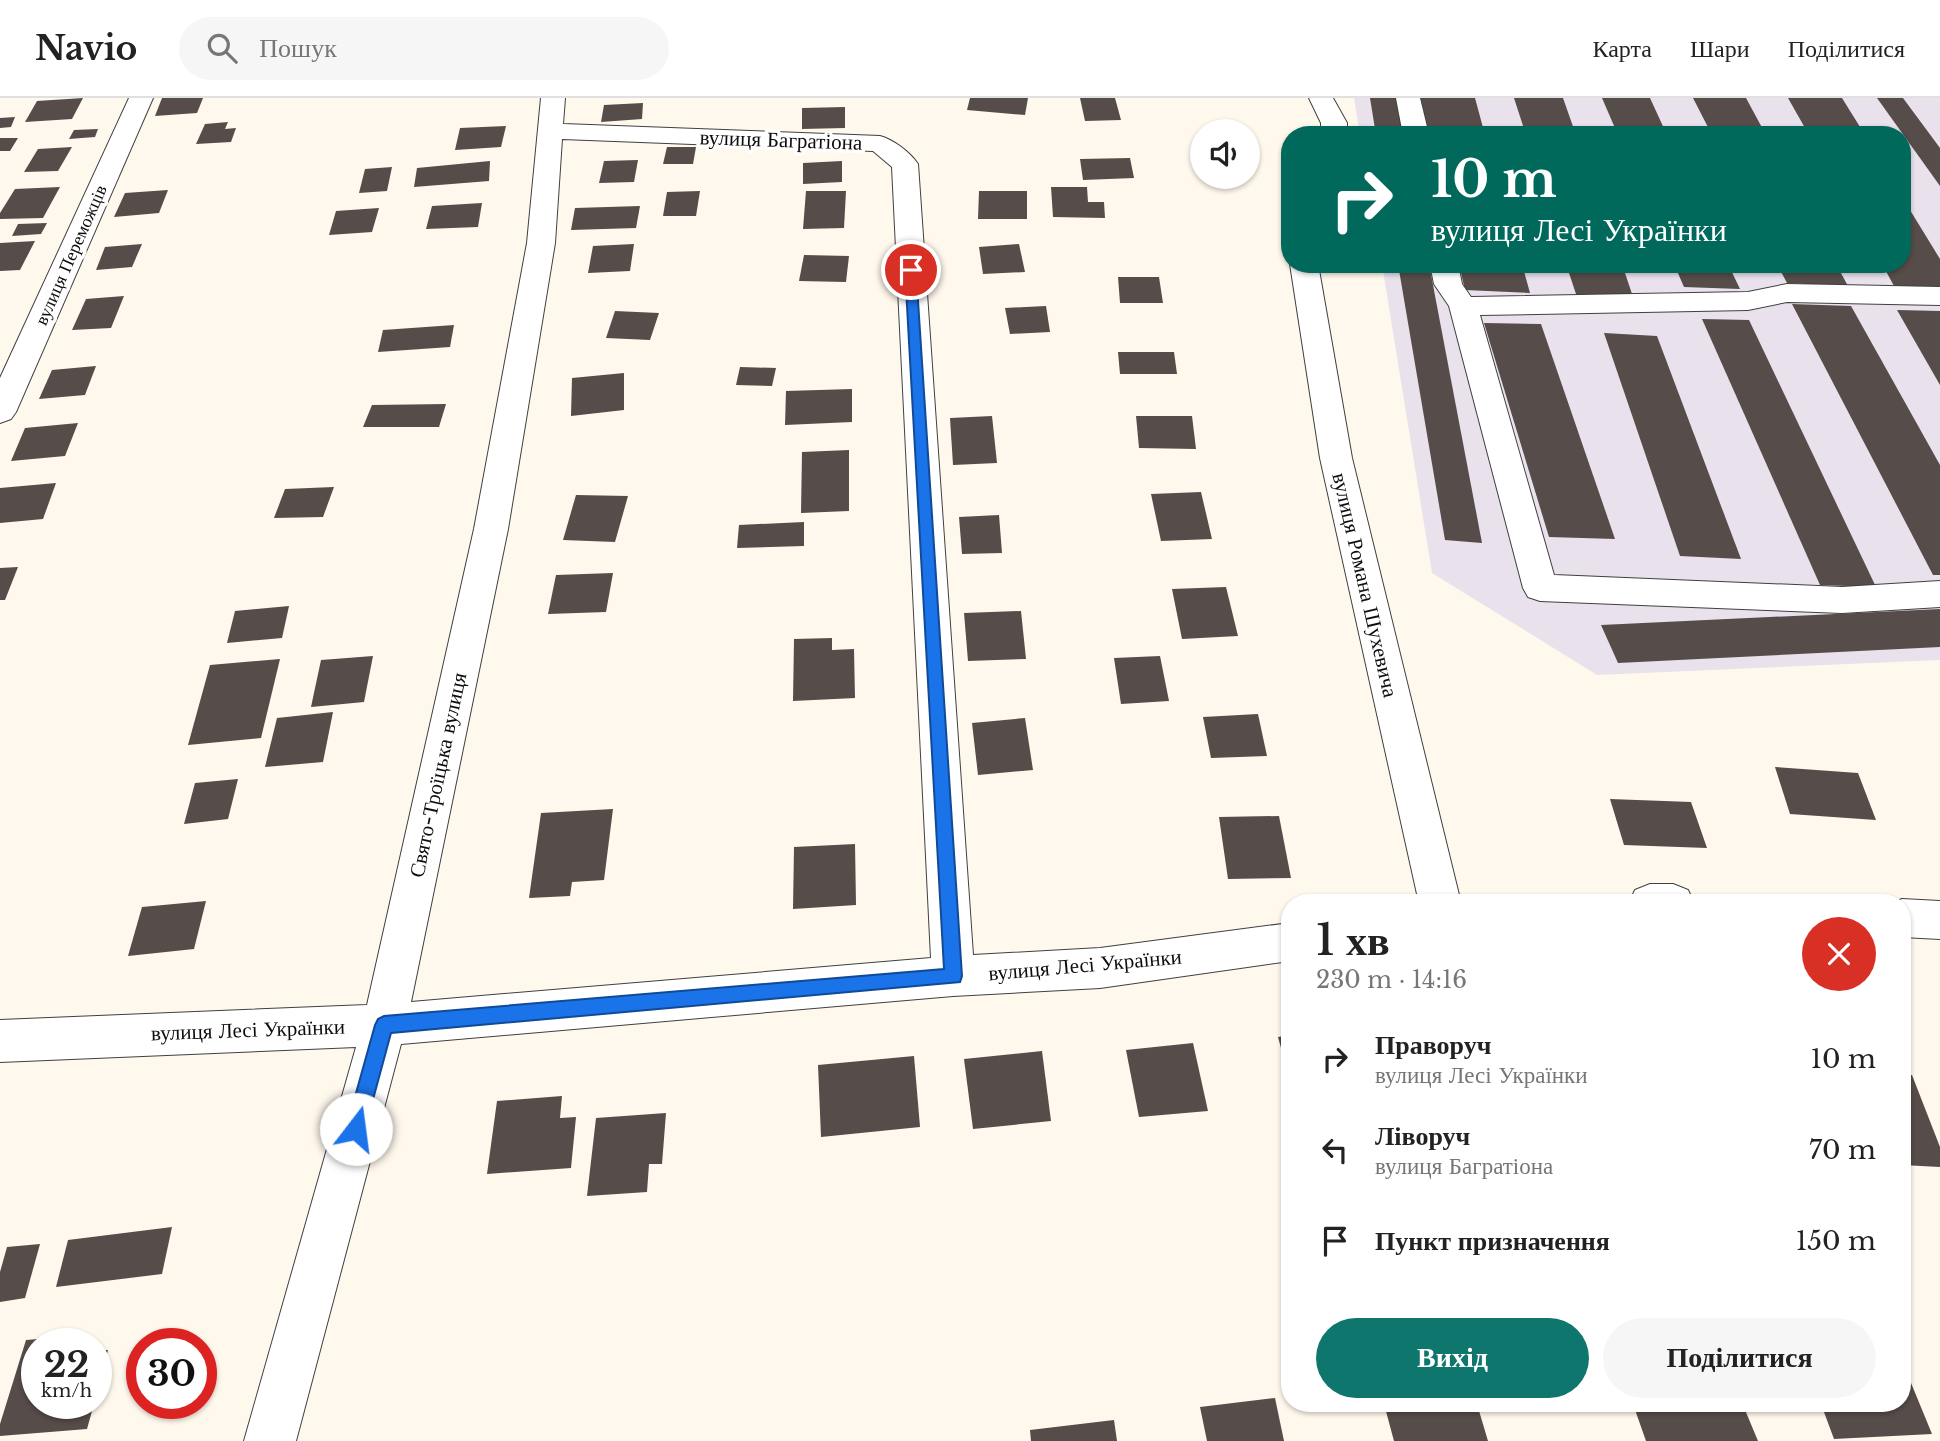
<!DOCTYPE html>
<html lang="uk">
<head>
<meta charset="utf-8">
<style>
  body { margin:0; font-family:"Libre Baskerville",serif; background:#f6f6f6; color:#222; height:100vh; display:flex; flex-direction:column; font-size:26px; white-space:nowrap }
  * { box-sizing:border-box; margin:0 }
  p { font-size:23px; color:#767676 }
  .icon { flex:none; width:38px; height:38px; fill:none; stroke:currentColor; stroke-width:2; stroke-linecap:round; stroke-linejoin:round }
  .map { position:relative; flex:1; overflow:hidden }
  .side { position:absolute; left:1281px; top:796px; width:630px; height:518px; display:flex; flex-direction:column; background:#fff; border-radius:28px; box-shadow:0 2px 5px #0004 }
  .side>* { flex:none }
  .top-card { position:absolute; left:1281px; top:28px; width:630px; height:147px; border-radius:28px; box-shadow:0 2px 5px #0004; background:#00695c; color:#fff; overflow:hidden }
  .buttons { position:absolute; left:1190px; top:21px; display:grid; gap:14px }
  .buttons a { display:grid; place-items:center; width:70px; height:70px; border-radius:50%; background:#fff; box-shadow:0 2px 5px #0004; font-size:35px }
  .speed { position:absolute; left:21px; top:1230px; display:flex; gap:14px; font-size:35px; font-weight:700; text-align:center }
  .speed>* { display:grid; place-content:center; width:91px; height:91px; border-radius:50%; background:#fff; box-shadow:0 2px 5px #0004; line-height:1 }
  .speed small { font-size:18px; font-weight:400 }
  .speed .limit { border:10px solid #d22; background:#fff; color:#111 }
  .pin { position:absolute; display:grid; place-items:center; width:60px; height:60px; color:#fff; margin:-30px; border:4px solid #fff; border-radius:50%; box-shadow:0 2px 7px #0007 }
  .me { position:absolute; width:77px; margin:-38px; rotate:15deg; stroke-linejoin:round; filter:drop-shadow(0 0 5px #0008) }
  .turn { display:flex; align-items:center; gap:24px; height:147px; padding:0 35px; font-size:32px }
  .turn .icon { width:91px; height:91px; stroke-width:2.5 }
  .turn b { display:block; font-size:49px; line-height:60px }
  .round { display:grid; place-items:center; flex:none; width:74px; height:74px; border-radius:37px; background:#f6f6f6 }
  .headline { display:flex; align-items:center; justify-content:space-between; height:119px; padding:0 35px }
  h1 { font-size:42px; font-weight:600; line-height:52px }
  .button { display:flex; gap:14px; margin-top:auto; padding:14px 35px }
  .button a { flex:1; height:80px; border-radius:42px; background:#0f766e; color:#fff; font-size:28px; font-weight:600; line-height:80px; text-align:center }
  .button a+a { background:#f6f6f6; color:#222 }
  ul { padding:0; list-style:none }
  li { display:flex; align-items:center; gap:21px; height:91px; padding:0 35px }
  li div { flex:1 }
  li b { display:block; font-size:26px }
  li em { font-style:normal }
  header { display:flex; align-items:center; gap:42px; box-sizing:border-box; height:98px; padding:0 35px; background:#fff; border-bottom:2px solid #e0e0e0 }
  header strong { font-size:33px }
  nav { display:flex; gap:38px; margin-inline-start:auto; font-size:24px }
  .search { width:490px; height:63px; background:#f6f6f6; display:flex; align-items:center; gap:18px; box-sizing:border-box; padding:0 24px; border-radius:38px; color:#767676; font-size:26px }
  .map>svg:first-child { display:block }
  .industrial { fill:#e9e1ec }
  .building { fill:#564c49 }
  .lines { fill:none; stroke-linecap:round; stroke-linejoin:round }
  .minor-casing { stroke:#404040; stroke-width:2 }
  .minor { fill:#fff; fill-rule:evenodd }
  .route { fill:#1a73e8; stroke:#114b97; stroke-width:2 }
  .labels { text-anchor:middle; dominant-baseline:central; stroke-width:7; stroke-linejoin:round; paint-order:stroke }
  .far-street-label { font-size:18px; fill:#0d0d0d; stroke:#fff }
  .street-label { font-size:21px; fill:#0d0d0d; stroke:#fff }
</style>
</head>
<body>
<header>
<strong>Navio</strong>
<div class="search"><svg class="icon" aria-label="search" viewBox="0 0 24 24"><circle cx="10" cy="10" r="6"/><path d="M15 15l6 6"/></svg>Пошук</div>
<nav><a>Карта</a><a>Шари</a><a>Поділитися</a></nav>
</header>
<div class="map">
<svg width="1940" height="1343" viewBox="0 0 1940 1343">
  <rect width="100%" height="100%" fill="#fff8ed"/>
  <path class="industrial" d="M1354,0H1940V562L1597,577L1432,475L1382,166H1902V37H1360Z"/>
  <g class="building">
    <path d="M83,0L72,21L25,24L37,3Z"/>
    <path d="M162,0H203L197,15L155,18Z"/>
    <path d="M970,0H1028L1025,17L967,12Z"/>
    <path d="M1080,0H1115L1121,22L1085,23Z"/>
    <path d="M1370,0H1397L1404,37H1376Z"/>
    <path d="M1419,0H1475L1485,37H1428Z"/>
    <path d="M1514,0H1563L1576,37H1526Z"/>
    <path d="M1602,0H1650L1667,37H1618Z"/>
    <path d="M1693,0H1746L1766,37H1712Z"/>
    <path d="M1788,0H1842L1865,37H1809Z"/>
    <path d="M1877,0H1903L1940,50V88Z"/>
    <path d="M643,5L642,21L601,24L604,7Z"/>
    <path d="M845,9V30L802,31V10Z"/>
    <path d="M15,19L11,29L0,30V20Z"/>
    <path d="M228,24L225,31L236,30L231,44L196,46L205,26Z"/>
    <path d="M506,28L501,49L455,52L460,30Z"/>
    <path d="M98,31L95,39L69,41L74,32Z"/>
    <path d="M0,40H18L10,53H0Z"/>
    <path d="M72,49L58,73L24,74L38,51Z"/>
    <path d="M667,49H696L693,66H663Z"/>
    <path d="M1130,60L1134,80L1083,82L1080,61Z"/>
    <path d="M638,62L634,84L599,85L604,63Z"/>
    <path d="M490,63L489,83L414,89L417,70Z"/>
    <path d="M842,63V84L803,86V65Z"/>
    <path d="M392,69L387,93L359,95L365,71Z"/>
    <path d="M60,89L43,120L0,121V115L15,91Z"/>
    <path d="M1051,89H1087L1088,104H1104L1105,120L1053,119Z"/>
    <path d="M168,92L159,115L114,119L125,95Z"/>
    <path d="M700,93L696,118H663L667,94Z"/>
    <path d="M806,93H846L844,130L803,131Z"/>
    <path d="M979,93H1027V121H978Z"/>
    <path d="M1902,99L1940,161V189L1894,188L1882,166H1902Z"/>
    <path d="M482,105L478,129L426,131L432,108Z"/>
    <path d="M640,108L636,130L571,132L575,110Z"/>
    <path d="M379,110L372,134L329,137L336,113Z"/>
    <path d="M47,125L41,136L12,138L18,126Z"/>
    <path d="M35,143L20,172L0,173V145Z"/>
    <path d="M142,146L132,169L96,172L105,149Z"/>
    <path d="M634,146L630,173L588,175L593,148Z"/>
    <path d="M1019,146L1025,174L983,176L979,149Z"/>
    <path d="M804,157L849,158L846,184L799,183Z"/>
    <path d="M1398,166H1429L1482,445L1445,442Z"/>
    <path d="M1459,166H1522L1530,195L1465,192Z"/>
    <path d="M1566,166H1622L1633,199L1576,196Z"/>
    <path d="M1674,166H1728L1740,191L1684,189Z"/>
    <path d="M1777,166H1836L1848,188L1787,185Z"/>
    <path d="M1118,179H1159L1163,205H1120Z"/>
    <path d="M124,198L111,230L72,232L86,201Z"/>
    <path d="M1792,206L1851,208L1940,367V477H1933Z"/>
    <path d="M1046,208L1050,234L1010,236L1005,210Z"/>
    <path d="M1897,212L1940,213V287Z"/>
    <path d="M615,213L659,215L650,242L606,240Z"/>
    <path d="M1702,221L1749,222L1876,489L1820,487Z"/>
    <path d="M1484,225L1541,226L1615,441L1549,439Z"/>
    <path d="M454,227L450,249L378,254L383,232Z"/>
    <path d="M1604,235L1657,238L1741,461L1680,458Z"/>
    <path d="M1118,254H1174L1177,276H1120Z"/>
    <path d="M96,268L85,297L39,301L52,272Z"/>
    <path d="M740,269L776,270L772,288L736,287Z"/>
    <path d="M624,275V312L571,318L572,280Z"/>
    <path d="M852,291V324L785,327L786,293Z"/>
    <path d="M446,306L439,329H363L372,307Z"/>
    <path d="M992,318L997,365L953,367L950,320Z"/>
    <path d="M1136,318H1192L1196,351L1139,350Z"/>
    <path d="M78,325L65,358L11,363L25,330Z"/>
    <path d="M849,352V413L801,415L802,354Z"/>
    <path d="M56,385L43,421L0,425V390Z"/>
    <path d="M334,389L323,419L274,420L285,391Z"/>
    <path d="M1201,394L1212,441L1161,443L1151,396Z"/>
    <path d="M576,397L628,398L615,444L563,442Z"/>
    <path d="M999,417L1002,455L962,456L959,419Z"/>
    <path d="M804,424V448L737,450L739,427Z"/>
    <path d="M18,469L5,502H0V470Z"/>
    <path d="M613,475L606,514L548,516L556,477Z"/>
    <path d="M1226,489L1238,538L1182,541L1172,491Z"/>
    <path d="M289,508L282,540L227,545L235,513Z"/>
    <path d="M1940,511V549L1618,565L1601,527Z"/>
    <path d="M1021,513L1026,561L968,563L964,515Z"/>
    <path d="M832,540V552L854,551L855,600L793,603L794,541Z"/>
    <path d="M373,558L364,604L311,609L321,562Z"/>
    <path d="M1160,558L1169,603L1121,606L1114,560Z"/>
    <path d="M280,561L261,640L188,647L210,567Z"/>
    <path d="M333,614L323,664L265,669L277,620Z"/>
    <path d="M1258,616L1267,658L1211,660L1203,619Z"/>
    <path d="M1025,620L1033,672L978,677L972,625Z"/>
    <path d="M1775,669L1858,675L1876,722L1790,716Z"/>
    <path d="M238,681L228,721L184,726L195,685Z"/>
    <path d="M1610,701L1691,704L1707,750L1624,747Z"/>
    <path d="M613,711L604,782L572,784L570,798L529,800L541,715Z"/>
    <path d="M1279,718L1291,780L1228,781L1219,719Z"/>
    <path d="M855,746L856,807L793,811L794,749Z"/>
    <path d="M206,803L194,851L128,858L142,809Z"/>
    <path d="M1290,937V979H1289L1278,939Z"/>
    <path d="M1193,945L1208,1013L1139,1019L1126,952Z"/>
    <path d="M1042,953L1051,1023L973,1031L964,961Z"/>
    <path d="M914,958L920,1029L821,1039L818,967Z"/>
    <path d="M1902,977H1912L1940,1049V1069L1902,1067Z"/>
    <path d="M562,998L560,1020L576,1019L571,1070L487,1076L497,1003Z"/>
    <path d="M666,1015L662,1066H649L647,1094L587,1098L596,1020Z"/>
    <path d="M172,1129L162,1176L56,1189L68,1142Z"/>
    <path d="M40,1146L25,1200L0,1204V1174L7,1149Z"/>
    <path d="M89,1237L87,1246H37V1306H94L87,1331L0,1338V1326L26,1242Z"/>
    <path d="M108,1252L97,1294H96V1253Z"/>
    <path d="M1902,1263L1932,1336L1834,1341L1821,1306H1902Z"/>
    <path d="M1275,1300L1284,1343H1207L1200,1309Z"/>
    <path d="M1384,1306H1477L1488,1343H1394Z"/>
    <path d="M1633,1306H1715L1717,1309L1743,1307L1758,1343H1646Z"/>
    <path d="M1114,1322L1117,1343H1031L1030,1332Z"/>
  </g>
  <g class="lines">
    <g class="minor-casing">
      <g id="minor">
        <path d="M129,0H153L16,314L11,321L0,325V280Z"/>
        <path d="M541,0H565L563,26L880,38C894,42 910,54 918,66L973,857L1100,850L1290,825V863L1100,890L953,898L401,946L296,1343H244L356,949L0,964V922L367,907L474,431L527,145ZM562,41L873,53L892,69L931,860L411,904L508,431L555,145Z"/>
        <path d="M1309,0H1333L1347,25V37H1321V25Z"/>
        <path d="M1396,0H1420L1429,37H1403Z"/>
        <path d="M1290,166H1318L1352,360L1461,805H1419L1320,360Z"/>
        <path d="M1430,166H1458L1462,186L1471,199L1748,194L1787,186L1940,189V207L1787,204L1748,212L1480,217L1554,477L1842,489L1940,483V509L1842,515L1540,503L1528,499L1523,490L1449,208L1434,186Z"/>
        <path d="M1650,786H1673L1688,792L1694,805H1629L1635,792Z"/>
        <path d="M1902,801L1940,803V841L1902,839V805H1892Z"/>
      </g>
    </g>
    <use href="#minor" class="minor"/>
  </g>
  <path class="route" d="M911,169L916,172L962,878L960,884L391,935L365,1031L363,1037L356,1040L349,1037L346,1031L375,927L378,921L384,918L944,871L905,172Z"/>
  <g class="labels">
    <g class="far-street-label">
      <text transform="translate(71 157) rotate(-66)">вулиця Переможців</text>
    </g>
    <g class="street-label">
      <text transform="translate(781 42) rotate(2)">вулиця Багратіона</text>
      <text transform="translate(1365 487) rotate(77)">вулиця Романа Шухевича</text>
      <text transform="translate(438 677) rotate(-78)">Свято-Троїцька вулиця</text>
      <text transform="translate(1085 867) rotate(-5)">вулиця Лесі Українки</text>
      <text transform="translate(248 932) rotate(-2)">вулиця Лесі Українки</text>
    </g>
  </g>
</svg>
<div class="buttons">
<a><svg class="icon" aria-label="sound" viewBox="0 0 24 24"><path d="M4 9h4l5-4v14l-5-4H4zM17 9q2 3 0 6"/></svg></a>
</div>
<div class="speed"><div>22<small>km/h</small></div><div class="limit">30</div></div>
<div class="pin" style="left:911px;top:172px;background:#d93025"><svg class="icon" aria-label="arrive" viewBox="0 0 24 24"><path d="M6 21V4h12l-3 4 3 4H6"/></svg></div>
<svg class="me" style="left:356px;top:1031px" viewBox="-20 -20 40 40"><circle r="19" fill="#fff"/><path d="M0-13L10 11 0 6-10 11z" fill="#1a73e8"/></svg>
<div class="top-card">
<div class="turn"><svg class="icon" aria-label="right" viewBox="0 0 24 24"><path d="M7 20v-9h11M14 6l5 5-5 5"/></svg><div><b>10 m</b>вулиця Лесі Українки</div></div>
</div>
<section class="side">
<div class="headline"><div><h1>1 хв</h1><p>230 m · 14:16</p></div><a class="round" style="background:#d93025;color:#fff"><svg class="icon" aria-label="close" viewBox="0 0 24 24"><path d="M6 6l12 12M18 6L6 18"/></svg></a></div>
<ul>
<li><svg class="icon" aria-label="right" viewBox="0 0 24 24"><path d="M7 20v-9h11M14 6l5 5-5 5"/></svg><div><b>Праворуч</b><p>вулиця Лесі Українки</p></div><em>10 m</em></li>
<li><svg class="icon" aria-label="left" viewBox="0 0 24 24"><path d="M17 20v-9H6M10 6l-5 5 5 5"/></svg><div><b>Ліворуч</b><p>вулиця Багратіона</p></div><em>70 m</em></li>
<li><svg class="icon" aria-label="arrive" viewBox="0 0 24 24"><path d="M6 21V4h12l-3 4 3 4H6"/></svg><div><b>Пункт призначення</b></div><em>150 m</em></li>
</ul>
<div class="button"><a>Вихід</a><a>Поділитися</a></div>
</section>
</div>
</body>
</html>
